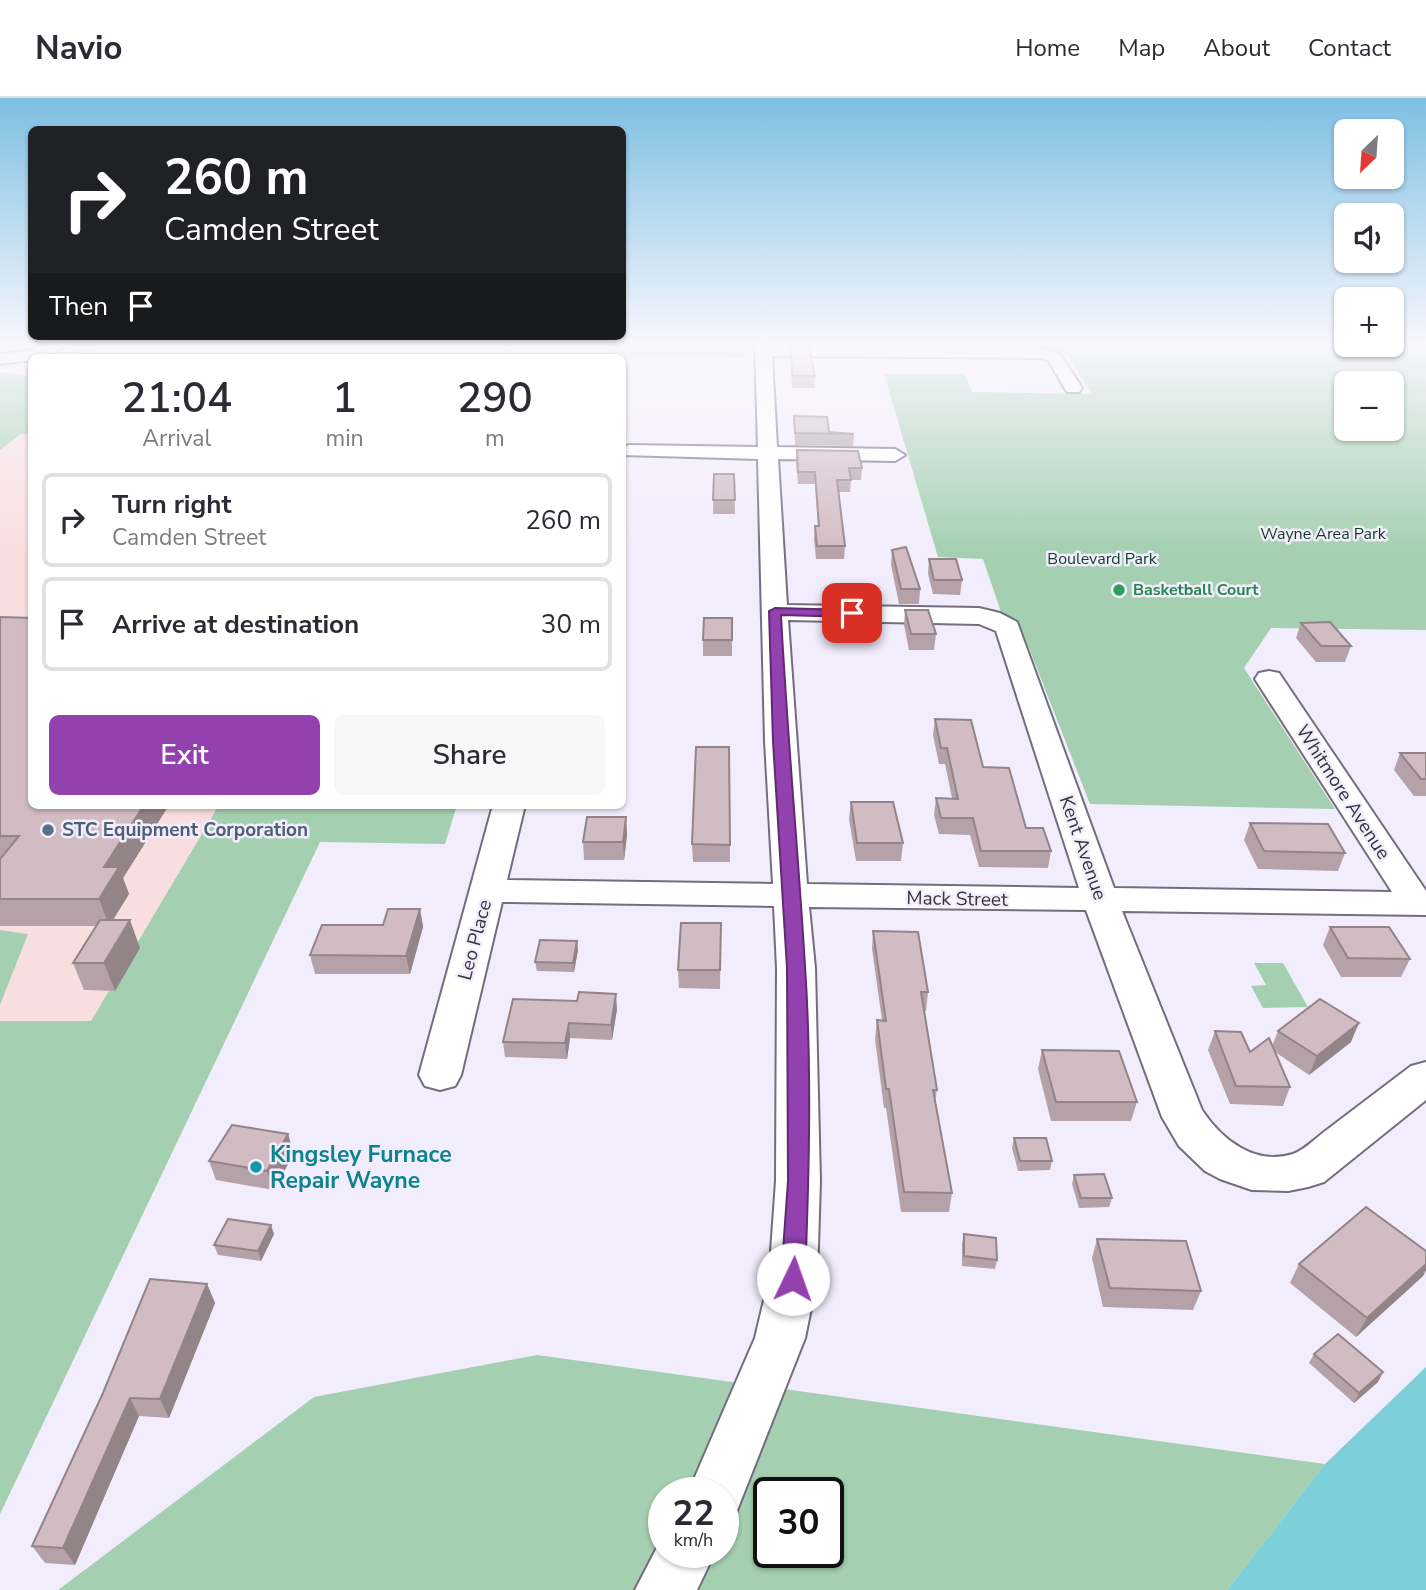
<!DOCTYPE html>
<html lang="en">
<head>
<meta charset="utf-8">
<style>
  body { margin:0; font-family:"Nunito Sans",sans-serif; background:#f7f7f7; color:#2b2b33; height:100vh; display:flex; flex-direction:column; font-size:26px; white-space:nowrap }
  * { box-sizing:border-box; margin:0 }
  p { font-size:23px; color:#7c7c81 }
  .icon { flex:none; width:38px; height:38px; fill:none; stroke:currentColor; stroke-width:2; stroke-linecap:round; stroke-linejoin:round }
  .map { position:relative; flex:1; overflow:hidden }
  .sheet { position:absolute; left:28px; top:256px; width:598px; height:455px; display:flex; flex-direction:column; background:#fff; border-radius:10px; box-shadow:0 2px 5px #0004 }
  .sheet>* { flex:none }
  .top-card { position:absolute; left:28px; top:28px; width:598px; height:214px; border-radius:10px; box-shadow:0 2px 5px #0004; background:#202124; color:#fff; overflow:hidden }
  .needle { width:46px; rotate:205deg }
  .fabs { position:absolute; left:1334px; top:21px; display:grid; gap:14px }
  .fabs a { display:grid; place-items:center; width:70px; height:70px; border-radius:10px; background:#fff; box-shadow:0 2px 5px #0004; font-size:35px }
  .speed { position:absolute; left:648px; top:1379px; display:flex; gap:14px; font-size:35px; font-weight:700; text-align:center }
  .speed>* { display:grid; place-content:center; width:91px; height:91px; border-radius:50%; background:#fff; box-shadow:0 2px 5px #0004; line-height:1 }
  .speed small { font-size:18px; font-weight:400 }
  .speed .limit { border:4px solid #111; border-radius:10px; background:#fff; color:#111 }
  .pin { position:absolute; display:grid; place-items:center; width:60px; height:60px; color:#fff; margin:-30px; border-radius:14px; box-shadow:0 4px 10px #0006 }
  .me { position:absolute; width:77px; margin:-38px; rotate:3deg; stroke-linejoin:round; filter:drop-shadow(0 0 5px #0008) }
  .turn { display:flex; align-items:center; gap:24px; height:147px; padding:0 21px; font-size:32px }
  .turn .icon { width:91px; height:91px; stroke-width:2.5 }
  .turn b { display:block; font-size:49px; line-height:60px }
  .then { display:flex; align-items:center; height:66px; padding:0 21px; background:#0003; gap:14px; font-size:26px }
  .eta { display:flex; justify-content:space-evenly; align-items:center; height:119px; text-align:center }
  .eta b { font-size:42px; font-weight:600; line-height:49px }
  .action { display:flex; gap:14px; margin-top:auto; padding:14px 21px }
  .action a { flex:1; height:80px; border-radius:10px; background:#9341af; color:#fff; font-size:28px; font-weight:600; line-height:80px; text-align:center }
  .action a+a { background:#f7f7f7; color:#2b2b33 }
  ul { padding:0; list-style:none }
  li { display:flex; align-items:center; gap:21px; height:94px; margin:0 14px 10px; padding:0 7px; border:4px solid #e1e1e2; border-radius:10px }
  li div { flex:1 }
  li b { display:block; font-size:26px }
  li em { font-style:normal }
  header { display:flex; align-items:center; gap:42px; box-sizing:border-box; height:98px; padding:0 35px; background:#fff; border-bottom:2px solid #e1e1e2 }
  header strong { font-size:33px }
  nav { display:flex; gap:38px; margin-inline-start:auto; font-size:24px }
  .map>svg:first-child { display:block }
  .industrial { fill:#f9dee0 }
  .green { fill:#a4cfb0; fill-rule:evenodd }
  .water { fill:#7dcfd9 }
  .lines { fill:none; stroke-linecap:round; stroke-linejoin:round }
  .minor-casing { stroke:#736d7e; stroke-width:4 }
  .minor { fill:#fff; fill-rule:evenodd }
  .wall { fill:#b5a2a8 }
  .shaded-wall { fill:#938488 }
  .building { fill:#d2bcc3; stroke:#938488; stroke-width:2 }
  .route { fill:#9341af; stroke:#602a72; stroke-width:2 }
  .leisure-dot { fill:#2e9e5b; stroke:#f2edfc; stroke-width:2.5 }
  .service-dot { fill:#5c6f8a; stroke:#f2edfc; stroke-width:2.5 }
  .culture-dot { fill:#0f9aa8; stroke:#f2edfc; stroke-width:2.5 }
  .labels { text-anchor:middle; dominant-baseline:central; stroke-width:5; stroke-linejoin:round; paint-order:stroke }
  .far-park-label { font-size:16px; fill:#123d23; stroke:#f2edfc }
  .far-leisure-label { font-size:16px; font-weight:bold; fill:#27864d; stroke:#f2edfc; text-anchor:start }
  .street-label { font-size:19px; fill:#37353c; stroke:#f2edfc }
  .service-label { font-size:19px; font-weight:bold; fill:#4e5e75; stroke:#f2edfc; text-anchor:start }
  .near-culture-label { font-size:23px; font-weight:bold; fill:#0d838f; stroke:#f2edfc; text-anchor:start }
</style>
</head>
<body>
<header>
<strong>Navio</strong>
<nav><a>Home</a><a>Map</a><a>About</a><a>Contact</a></nav>
</header>
<div class="map">
<svg width="1426" height="1492" viewBox="0 0 1426 1492">
  <rect width="100%" height="100%" fill="#f2edfc"/>
  <path class="industrial" d="M21,336H31L32,707H219L91,923H0V907L28,836L0,832V352Z"/>
  <g class="green">
    <path d="M96,246H743V259L594,256L593,259H75Z"/>
    <path d="M891,246H1426V532L1271,530L1244,570L1335,711L1090,706L1020,527L1001,514L983,461L938,459L884,276H965L972,294L1092,296L1067,256L1051,252L893,251ZM1346,285H1391V331H1346Z"/>
    <path d="M0,274L31,279L32,336H21L0,352Z"/>
    <path d="M219,707H457L445,746L320,744L0,1416V923H91Z"/>
    <path d="M0,832L28,836L0,907Z"/>
    <path d="M1254,865H1283L1308,909L1263,910L1251,888L1266,887Z"/>
    <path d="M537,1257L1325,1366L1227,1492H58L314,1299ZM663,1395H723V1454H663ZM768,1395H828V1454H768Z"/>
  </g>
  <path class="water" d="M1426,1269V1492H1227L1325,1366Z"/>
  <g class="lines">
    <g class="minor-casing">
      <g id="minor">
        <path d="M48,246H72L42,259H32V262L0,266V256L27,253Z"/>
        <path d="M755,246L1042,250L1060,256L1082,290L1079,294H1067L1048,262L1040,260L772,258L777,349L895,351L905,357L895,363L778,361L787,507L979,510L1000,515L1017,524L1114,790L1392,794L1255,581L1259,575L1269,573L1279,575L1426,793V817L1122,813L1202,1012C1222,1042 1255,1068 1293,1056C1304,1052 1315,1041 1324,1034C1353,1012 1382,990 1411,968L1426,964V1002L1324,1084L1308,1089L1288,1093L1252,1092L1220,1081L1205,1073L1179,1048L1162,1019L1086,812L809,809L815,870L820,1083L817,1181L805,1240L736,1415L723,1420V1395H688L755,1240L769,1181L776,1083L777,870L774,808L502,804L461,977L455,988L440,992L425,988L419,977L493,707H525L507,782L773,786L765,643L758,361L623,357V349L630,347L758,349ZM788,522L979,526L996,533L1079,790L807,786Z"/>
        <path d="M663,1438V1454H715L697,1492H635Z"/>
      </g>
    </g>
    <use href="#minor" class="minor"/>
  </g>
  <g class="wall">
    <path d="M791,250L815,278L814,290H792Z"/>
    <path d="M794,318L829,334L854,336L853,348L795,347Z"/>
    <path d="M797,352L862,370L861,382H851L850,394H839L845,448L844,461H816L814,441L815,428H818L815,386H798L796,364Z"/>
    <path d="M714,376H734L735,416H713Z"/>
    <path d="M892,452L920,491L919,506H899L891,467Z"/>
    <path d="M929,461L962,482L960,497L933,496L928,476Z"/>
    <path d="M905,512L936,536L934,552H909L904,527Z"/>
    <path d="M0,519L32,707H169L123,780L129,796L113,822L140,850L115,893L84,892L73,865L96,828H0Z"/>
    <path d="M732,520V558H703V542Z"/>
    <path d="M1301,525L1351,548L1345,564H1316L1296,540Z"/>
    <path d="M935,621L983,669L1026,730L1051,753L1048,770L979,769L970,737L939,736L934,717L936,700H952L945,666H939L933,637Z"/>
    <path d="M729,649L730,764H693L692,746Z"/>
    <path d="M1400,655H1426V698H1414L1394,672Z"/>
    <path d="M851,704L903,745L901,763H856L849,721Z"/>
    <path d="M626,719L627,737L624,762H584L583,744Z"/>
    <path d="M1250,725L1345,755L1338,773L1258,771L1244,742Z"/>
    <path d="M420,811L423,829L410,876H315L310,857Z"/>
    <path d="M721,825L720,891L679,890L678,872Z"/>
    <path d="M1330,829L1410,861L1401,879H1341L1323,847Z"/>
    <path d="M873,833L928,894L926,913H924L937,992L935,1003L952,1095L949,1114H901L886,1010H884L875,941L877,922H882L872,851Z"/>
    <path d="M578,852L574,874L537,873L535,864Z"/>
    <path d="M617,911L612,942L570,940L567,961L505,959L503,944Z"/>
    <path d="M1215,933L1250,954L1272,948L1278,933L1351,944L1309,977L1275,954L1290,989L1283,1008L1230,1006L1208,952Z"/>
    <path d="M1042,952L1137,1004L1131,1023H1051L1038,971Z"/>
    <path d="M1014,1040L1052,1063L1050,1072L1018,1073L1012,1050Z"/>
    <path d="M294,1055L274,1092L216,1082L209,1063Z"/>
    <path d="M1074,1077L1112,1100L1109,1109L1079,1110L1072,1086Z"/>
    <path d="M274,1136L261,1163L218,1157L214,1147Z"/>
    <path d="M964,1136L997,1162L995,1171L962,1168V1146Z"/>
    <path d="M1097,1141L1201,1193L1193,1212L1103,1209L1092,1160Z"/>
    <path d="M1426,1153V1172L1423,1178L1356,1239L1290,1185L1299,1166Z"/>
    <path d="M207,1186L215,1205L169,1320L139,1318L75,1467L45,1465L32,1448L103,1295Z"/>
    <path d="M1314,1256L1383,1274L1378,1284L1354,1305L1309,1265Z"/>
  </g>
  <g class="shaded-wall">
    <path d="M144,707H169L123,780L129,796L109,828L99,801L104,769Z"/>
    <path d="M626,719L627,737L624,762L623,744Z"/>
    <path d="M420,811L423,829L410,876L406,858Z"/>
    <path d="M130,822L140,850L115,893L104,865Z"/>
    <path d="M577,843L578,852L574,874L573,865Z"/>
    <path d="M616,896L617,911L612,942L611,927Z"/>
    <path d="M569,925L570,940L567,961L565,945Z"/>
    <path d="M1359,925L1351,944L1309,977L1317,958Z"/>
    <path d="M288,1036L294,1055L274,1092L267,1073Z"/>
    <path d="M271,1127L274,1136L261,1163L258,1153Z"/>
    <path d="M1426,1166V1172L1423,1178L1356,1239L1367,1220Z"/>
    <path d="M207,1186L215,1205L169,1320L160,1301Z"/>
    <path d="M1383,1274L1378,1284L1354,1305L1359,1295Z"/>
    <path d="M130,1300L139,1318L75,1467L63,1450Z"/>
  </g>
  <g class="building">
    <path d="M791,250H809L815,278H792Z"/>
    <path d="M794,318L827,319L829,334L854,336L795,335Z"/>
    <path d="M797,352L858,353L862,370H849L851,382H837L845,448H817L815,428H819L815,374H798Z"/>
    <path d="M714,376H734L735,402H713Z"/>
    <path d="M906,449L920,491H901L892,452Z"/>
    <path d="M929,461H956L962,482H934Z"/>
    <path d="M905,512H928L936,536H911Z"/>
    <path d="M0,519L32,520V707H144L104,769H119L99,801H0V761L19,738H0Z"/>
    <path d="M704,520H732V542H703Z"/>
    <path d="M1330,524L1351,548H1321L1301,525Z"/>
    <path d="M935,621L971,622L983,669L1009,670L1026,730H1043L1051,753H981L973,720H941L936,700L958,701L947,650H941Z"/>
    <path d="M696,649H729L730,747L692,746Z"/>
    <path d="M1400,655H1426V681H1421Z"/>
    <path d="M851,704H893L903,745H857Z"/>
    <path d="M587,719H626L623,744H583Z"/>
    <path d="M1250,725L1328,726L1345,755L1264,753Z"/>
    <path d="M388,811H420L406,858L310,857L322,827H383Z"/>
    <path d="M100,822H130L104,865H73Z"/>
    <path d="M681,825H721L720,872H678Z"/>
    <path d="M1330,829H1389L1410,861L1348,860Z"/>
    <path d="M873,833L918,834L928,894H921L937,992H933L952,1095L904,1094L889,991H886L877,922L886,923Z"/>
    <path d="M540,842L577,843L573,865L535,864Z"/>
    <path d="M579,894L616,896L611,927L569,925L565,945L503,944L513,901L577,903Z"/>
    <path d="M1320,901L1359,925L1317,958L1278,933Z"/>
    <path d="M1215,933L1241,934L1250,954L1269,940L1290,989L1236,988Z"/>
    <path d="M1042,952L1119,953L1137,1004H1056Z"/>
    <path d="M232,1027L288,1036L267,1073L209,1063Z"/>
    <path d="M1014,1040H1046L1052,1063H1020Z"/>
    <path d="M1104,1076L1112,1100H1081L1074,1077Z"/>
    <path d="M1366,1109L1426,1153V1166L1367,1220L1299,1166Z"/>
    <path d="M228,1121L271,1127L258,1153L214,1147Z"/>
    <path d="M964,1136L996,1140L997,1162L964,1158Z"/>
    <path d="M1097,1141L1186,1143L1201,1193L1110,1190Z"/>
    <path d="M150,1181L207,1186L160,1301L130,1300L63,1450L32,1448L103,1295Z"/>
    <path d="M1338,1236L1383,1274L1359,1295L1314,1256Z"/>
  </g>
  <linearGradient id="sky" x2="0" y2="1"><stop stop-color="#7dbfe2"/><stop offset="0.54" stop-color="#f9f7fe"/><stop offset="1" stop-color="#f9f7fe" stop-opacity="0"/></linearGradient>
  <rect width="1426" height="455" fill="url(#sky)"/>
  <path class="route" d="M775,510L852,512L858,515L852,519L781,517C787,634 798,751 805,868C812,972 809,1077 805,1181L801,1189L793,1192L785,1189L781,1181L788,1083L787,870L773,643L769,513Z"/>
  <circle class="leisure-dot" cx="1119" cy="492" r="7"/>
  <circle class="service-dot" cx="48" cy="732" r="7"/>
  <circle class="culture-dot" cx="256" cy="1069" r="7"/>
  <g class="labels">
    <g class="far-park-label">
      <text x="1323" y="436">Wayne Area Park</text>
      <text x="1102" y="461">Boulevard Park</text>
    </g>
    <g class="far-leisure-label">
      <text x="1133" y="492">Basketball Court</text>
    </g>
    <g class="street-label">
      <text transform="translate(1343 694) rotate(57)">Whitmore Avenue</text>
      <text transform="translate(1083 750) rotate(71)">Kent Avenue</text>
      <text transform="translate(957 801) rotate(1)">Mack Street</text>
      <text transform="translate(475 842) rotate(-75)">Leo Place</text>
    </g>
    <g class="service-label">
      <text x="62" y="732">STC Equipment Corporation</text>
    </g>
    <g class="near-culture-label">
      <text x="270" y="1056">Kingsley Furnace<tspan x="270" dy="26">Repair Wayne</tspan></text>
    </g>
  </g>
</svg>
<div class="fabs">
<a><svg class="needle" viewBox="-14 -14 28 28"><path d="M0-13l5 13h-10z" fill="#e53935"/><path d="M0 13l5-13h-10z" fill="#7c7c81"/></svg></a>
<a><svg class="icon" aria-label="sound" viewBox="0 0 24 24"><path d="M4 9h4l5-4v14l-5-4H4zM17 9q2 3 0 6"/></svg></a>
<a>+</a>
<a>−</a>
</div>
<div class="speed"><div>22<small>km/h</small></div><div class="limit">30</div></div>
<div class="pin" style="left:852px;top:515px;background:#d93025"><svg class="icon" aria-label="arrive" viewBox="0 0 24 24"><path d="M6 21V4h12l-3 4 3 4H6"/></svg></div>
<svg class="me" style="left:793px;top:1181px" viewBox="-20 -20 40 40"><circle r="19" fill="#fff"/><path d="M0-13L10 11 0 6-10 11z" fill="#9341af"/></svg>
<div class="top-card">
<div class="turn"><svg class="icon" aria-label="right" viewBox="0 0 24 24"><path d="M7 20v-9h11M14 6l5 5-5 5"/></svg><div><b>260 m</b>Camden Street</div></div>
<div class="then">Then<svg class="icon" aria-label="arrive" viewBox="0 0 24 24"><path d="M6 21V4h12l-3 4 3 4H6"/></svg></div>
</div>
<section class="sheet">
<div class="eta">
<div><b>21:04</b><p>Arrival</p></div>
<div><b>1</b><p>min</p></div>
<div><b>290</b><p>m</p></div>
</div>
<ul>
<li><svg class="icon" aria-label="right" viewBox="0 0 24 24"><path d="M7 20v-9h11M14 6l5 5-5 5"/></svg><div><b>Turn right</b><p>Camden Street</p></div><em>260 m</em></li>
<li><svg class="icon" aria-label="arrive" viewBox="0 0 24 24"><path d="M6 21V4h12l-3 4 3 4H6"/></svg><div><b>Arrive at destination</b></div><em>30 m</em></li>
</ul>
<div class="action"><a>Exit</a><a>Share</a></div>
</section>
</div>
</body>
</html>
